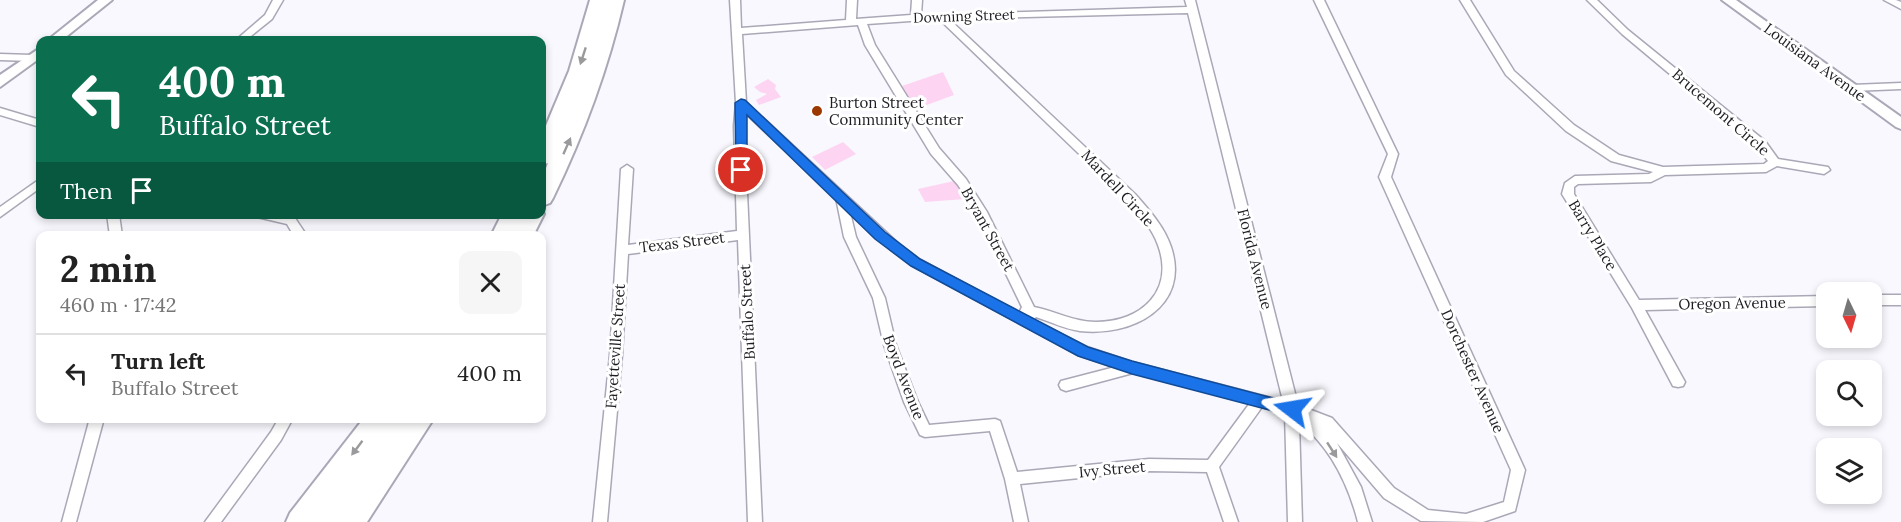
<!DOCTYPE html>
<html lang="en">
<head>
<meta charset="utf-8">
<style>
  body { margin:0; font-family:Lora,serif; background:#f6f6f6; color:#222; height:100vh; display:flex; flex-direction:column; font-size:22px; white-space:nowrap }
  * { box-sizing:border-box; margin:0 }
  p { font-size:20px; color:#767676 }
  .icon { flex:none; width:33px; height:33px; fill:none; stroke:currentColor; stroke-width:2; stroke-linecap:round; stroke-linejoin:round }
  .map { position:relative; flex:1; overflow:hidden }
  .details { position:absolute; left:36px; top:231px; width:510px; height:192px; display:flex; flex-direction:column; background:#fff; border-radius:12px; box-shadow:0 3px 9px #0003 }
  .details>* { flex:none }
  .hud { position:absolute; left:36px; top:36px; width:510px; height:183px; border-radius:12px; box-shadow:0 3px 9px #0003; background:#0b6e4f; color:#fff; overflow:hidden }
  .needle { width:39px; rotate:175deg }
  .tools { position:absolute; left:1816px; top:282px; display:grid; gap:12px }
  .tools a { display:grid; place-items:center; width:66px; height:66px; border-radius:12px; background:#fff; box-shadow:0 3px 9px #0003; font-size:30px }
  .pin { position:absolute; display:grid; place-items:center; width:51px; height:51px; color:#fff; margin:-26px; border:3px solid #fff; border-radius:50%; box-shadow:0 2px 6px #0007 }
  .me { position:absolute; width:66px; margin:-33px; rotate:284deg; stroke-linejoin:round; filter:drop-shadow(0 0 4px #0008) }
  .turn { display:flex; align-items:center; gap:21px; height:126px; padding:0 24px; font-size:27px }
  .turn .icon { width:78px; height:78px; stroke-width:2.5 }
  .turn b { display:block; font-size:42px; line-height:51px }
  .then { display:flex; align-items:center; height:57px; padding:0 24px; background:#0003; gap:12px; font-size:22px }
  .round { display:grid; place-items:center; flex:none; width:63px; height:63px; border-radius:12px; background:#f6f6f6 }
  .overview { display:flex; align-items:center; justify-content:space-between; height:102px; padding:0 24px }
  h1 { font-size:36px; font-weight:700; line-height:45px }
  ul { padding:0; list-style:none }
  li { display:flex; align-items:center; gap:18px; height:78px; padding:0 24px; border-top:2px solid #e0e0e0 }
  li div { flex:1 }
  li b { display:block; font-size:22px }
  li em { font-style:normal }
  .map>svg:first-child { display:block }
  .green { fill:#fdd5f2 }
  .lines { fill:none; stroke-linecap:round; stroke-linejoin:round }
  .street-casing { stroke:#aaa8b7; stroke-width:3 }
  .secondary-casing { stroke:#aaa8b7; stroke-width:4 }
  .highway-casing { stroke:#aaa8b7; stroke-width:4 }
  .street { fill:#fff; fill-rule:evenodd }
  .secondary { fill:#fff; fill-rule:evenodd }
  .highway { fill:#fff; fill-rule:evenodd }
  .oneway { fill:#9a999c }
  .route { fill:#1a73e8; stroke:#114b97; stroke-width:1.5 }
  .poi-dot { fill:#9c3801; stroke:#fff; stroke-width:2 }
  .labels { text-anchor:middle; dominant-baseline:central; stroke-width:6; stroke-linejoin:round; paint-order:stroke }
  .far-street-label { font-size:14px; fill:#1e1d23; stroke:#fff }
  .street-label { font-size:15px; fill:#1e1d23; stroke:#fff }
  .poi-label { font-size:15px; fill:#1e1d23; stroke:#fff; text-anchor:start }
</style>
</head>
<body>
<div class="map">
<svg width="1901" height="522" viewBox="0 0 1901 522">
  <rect width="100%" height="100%" fill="#f8f8fe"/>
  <g class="green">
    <path d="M943,72L954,95L916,109L902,86Z"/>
    <path d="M768,79L776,85L775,89L781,97L759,105L756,100L767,94L760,92L754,87Z"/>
    <path d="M843,142L856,154L825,170L812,157Z"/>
    <path d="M954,181L965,199L925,202L918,189Z"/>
  </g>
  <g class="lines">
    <g class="street-casing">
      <g id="street">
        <path d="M273,0H283L272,19L246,40H236L265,15Z"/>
        <path d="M730,0H740L741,28L846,20L847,0H857L856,19L911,15L912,0H922L921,15L1187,7L1185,0H1195L1298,405L1332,418L1394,488L1428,510L1466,514L1504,502L1511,470L1379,177L1388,154L1314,0H1324L1398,154L1391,177L1525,470L1515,511L1483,522L1421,521L1384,498L1337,443L1361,487L1372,522H1358C1348,483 1330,447 1299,422L1302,522H1288L1285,413L1262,407L1219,467L1238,522H1224L1207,472L1149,471L1020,484L1028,522H1014L1005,479L990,431L925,437L920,435L904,402L884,345L873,298L844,237L836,198L745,113L744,126L762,522H748L738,240L628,254L622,355L607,522H593L610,355L621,169L627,165L633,169L628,245L737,231L734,126L736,103ZM1188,13L1283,401L1132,362L1087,347L1033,320L1036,317C1051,322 1065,329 1080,331C1131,337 1191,307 1171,247C1164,226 1149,210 1135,194L949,19ZM939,19L1127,200C1139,214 1152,228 1158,245C1175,291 1141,322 1096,322C1074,322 1055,311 1034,307L987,212L966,179L939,148L875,45L867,24ZM858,25L865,45L931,154L958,185L978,216L1022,307L1019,313L919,259L899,244L746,102L742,34ZM850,212L891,250L911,265L1078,355L1115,367L1061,381L1059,385L1061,389L1066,391L1133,373L1250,403L1208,460L1149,459L1017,472L1000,421L995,419L929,425L918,402L896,345L885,298L856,237Z"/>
        <path d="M1460,0H1470L1514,71L1574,125L1619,155L1663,167L1764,164L1768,161L1757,147L1622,34L1587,0H1597L1628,30L1765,141L1778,159L1828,167L1830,170L1824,174L1777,166L1766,172L1665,175L1651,182L1578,184L1574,187V194L1639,300L1827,296V306L1645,310L1685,382L1683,386L1678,387L1673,386L1632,308L1562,194L1565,183L1575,176L1649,174L1653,172L1611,161L1566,131L1506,75Z"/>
        <path d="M1884,0H1896L1901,2V9Z"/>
        <path d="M0,54L32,55L37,58L32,61L0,60Z"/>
        <path d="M1901,83V89L1852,91L1847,88L1852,85Z"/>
        <path d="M0,108L40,120V127L0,115Z"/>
        <path d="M40,179V188L0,217V207Z"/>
        <path d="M107,214H119L122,236H110Z"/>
        <path d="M256,214H281L295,218L307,236H294L287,224L257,217Z"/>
        <rect x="1872" y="295" width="29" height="10"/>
        <path d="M90,418H104L76,522H62Z"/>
        <path d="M279,418H293L281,440L221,522H205L271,432Z"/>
      </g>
    </g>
    <g class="secondary-casing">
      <g id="secondary">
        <path d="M98,0H112L62,40H48Z"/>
        <path d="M1722,0H1736L1901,117V129L1896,127Z"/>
        <path d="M40,48V58L0,87V75Z"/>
      </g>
    </g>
    <g class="highway-casing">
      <g id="highway">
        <path d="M590,0H624C608,69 584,134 553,198L550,203L542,206V178L548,163L542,165V135L569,71Z"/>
        <path d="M542,210L544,214L533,236H491L502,214H542Z"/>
        <path d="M364,418H434L367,522H286L290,513Z"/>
      </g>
    </g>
    <use href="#street" class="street"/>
    <use href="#secondary" class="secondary"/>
    <use href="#highway" class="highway"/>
  </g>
  <defs><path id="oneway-solid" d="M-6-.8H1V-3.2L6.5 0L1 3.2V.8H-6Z" transform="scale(1.5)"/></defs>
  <g class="oneway">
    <use href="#oneway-solid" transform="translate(583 56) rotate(108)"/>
    <use href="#oneway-solid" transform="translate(567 146) rotate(-66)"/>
    <use href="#oneway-solid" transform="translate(357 448) rotate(127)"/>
    <use href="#oneway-solid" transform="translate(1332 450) rotate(57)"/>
  </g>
  <path class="route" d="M741,99L745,100L885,232L920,259L1088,347L1132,361L1292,403L1297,404L1299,409L1297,414L1292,416L1132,374L1078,356L911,266L875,239L747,115V170L741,174L736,173L735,103Z"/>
  <circle class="poi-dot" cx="817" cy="111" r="6"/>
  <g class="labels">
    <g class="far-street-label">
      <text transform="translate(964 16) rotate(-2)">Downing Street</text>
    </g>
    <g class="street-label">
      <text transform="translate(1815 62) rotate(36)">Louisiana Avenue</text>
      <text transform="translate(1721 112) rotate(41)">Brucemont Circle</text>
      <text transform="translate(1118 188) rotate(47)">Mardell Circle</text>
      <text transform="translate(988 229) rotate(61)">Bryant Street</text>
      <text transform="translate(1593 235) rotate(59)">Barry Place</text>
      <text transform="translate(682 242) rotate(-7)">Texas Street</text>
      <text transform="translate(1255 259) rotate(76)">Florida Avenue</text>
      <text transform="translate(1732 303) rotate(-1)">Oregon Avenue</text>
      <text transform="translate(747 312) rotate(-93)">Buffalo Street</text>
      <text transform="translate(615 346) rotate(-86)">Fayetteville Street</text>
      <text transform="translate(1473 371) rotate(66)">Dorchester Avenue</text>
      <text transform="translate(904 377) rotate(69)">Boyd Avenue</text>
      <text transform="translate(1112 469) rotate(-5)">Ivy Street</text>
    </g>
    <g class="poi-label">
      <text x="829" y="102">Burton Street<tspan x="829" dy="17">Community Center</tspan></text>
    </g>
  </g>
</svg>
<div class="tools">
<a><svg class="needle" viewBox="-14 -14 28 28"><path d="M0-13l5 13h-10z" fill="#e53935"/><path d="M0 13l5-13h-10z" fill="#767676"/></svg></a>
<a><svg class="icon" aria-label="search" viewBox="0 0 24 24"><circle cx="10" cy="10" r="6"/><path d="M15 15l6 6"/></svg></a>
<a><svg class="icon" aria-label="layers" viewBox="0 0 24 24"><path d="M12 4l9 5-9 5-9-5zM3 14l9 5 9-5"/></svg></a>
</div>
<div class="pin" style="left:741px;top:170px;background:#d93025"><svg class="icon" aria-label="arrive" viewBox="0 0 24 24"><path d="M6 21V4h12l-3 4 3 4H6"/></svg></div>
<svg class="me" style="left:1292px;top:409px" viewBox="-20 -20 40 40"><path d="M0-17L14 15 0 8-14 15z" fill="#1a73e8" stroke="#fff" stroke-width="4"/></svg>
<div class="hud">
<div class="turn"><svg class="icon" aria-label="left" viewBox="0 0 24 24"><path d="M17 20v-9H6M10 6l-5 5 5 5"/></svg><div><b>400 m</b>Buffalo Street</div></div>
<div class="then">Then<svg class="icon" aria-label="arrive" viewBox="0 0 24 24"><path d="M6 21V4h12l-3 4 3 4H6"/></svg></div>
</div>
<section class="details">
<div class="overview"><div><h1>2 min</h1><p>460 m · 17:42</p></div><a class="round"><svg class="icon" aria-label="close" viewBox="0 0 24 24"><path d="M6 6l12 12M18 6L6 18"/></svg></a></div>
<ul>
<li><svg class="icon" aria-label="left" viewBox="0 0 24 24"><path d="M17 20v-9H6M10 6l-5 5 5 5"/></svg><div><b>Turn left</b><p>Buffalo Street</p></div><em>400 m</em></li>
</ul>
</section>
</div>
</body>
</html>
